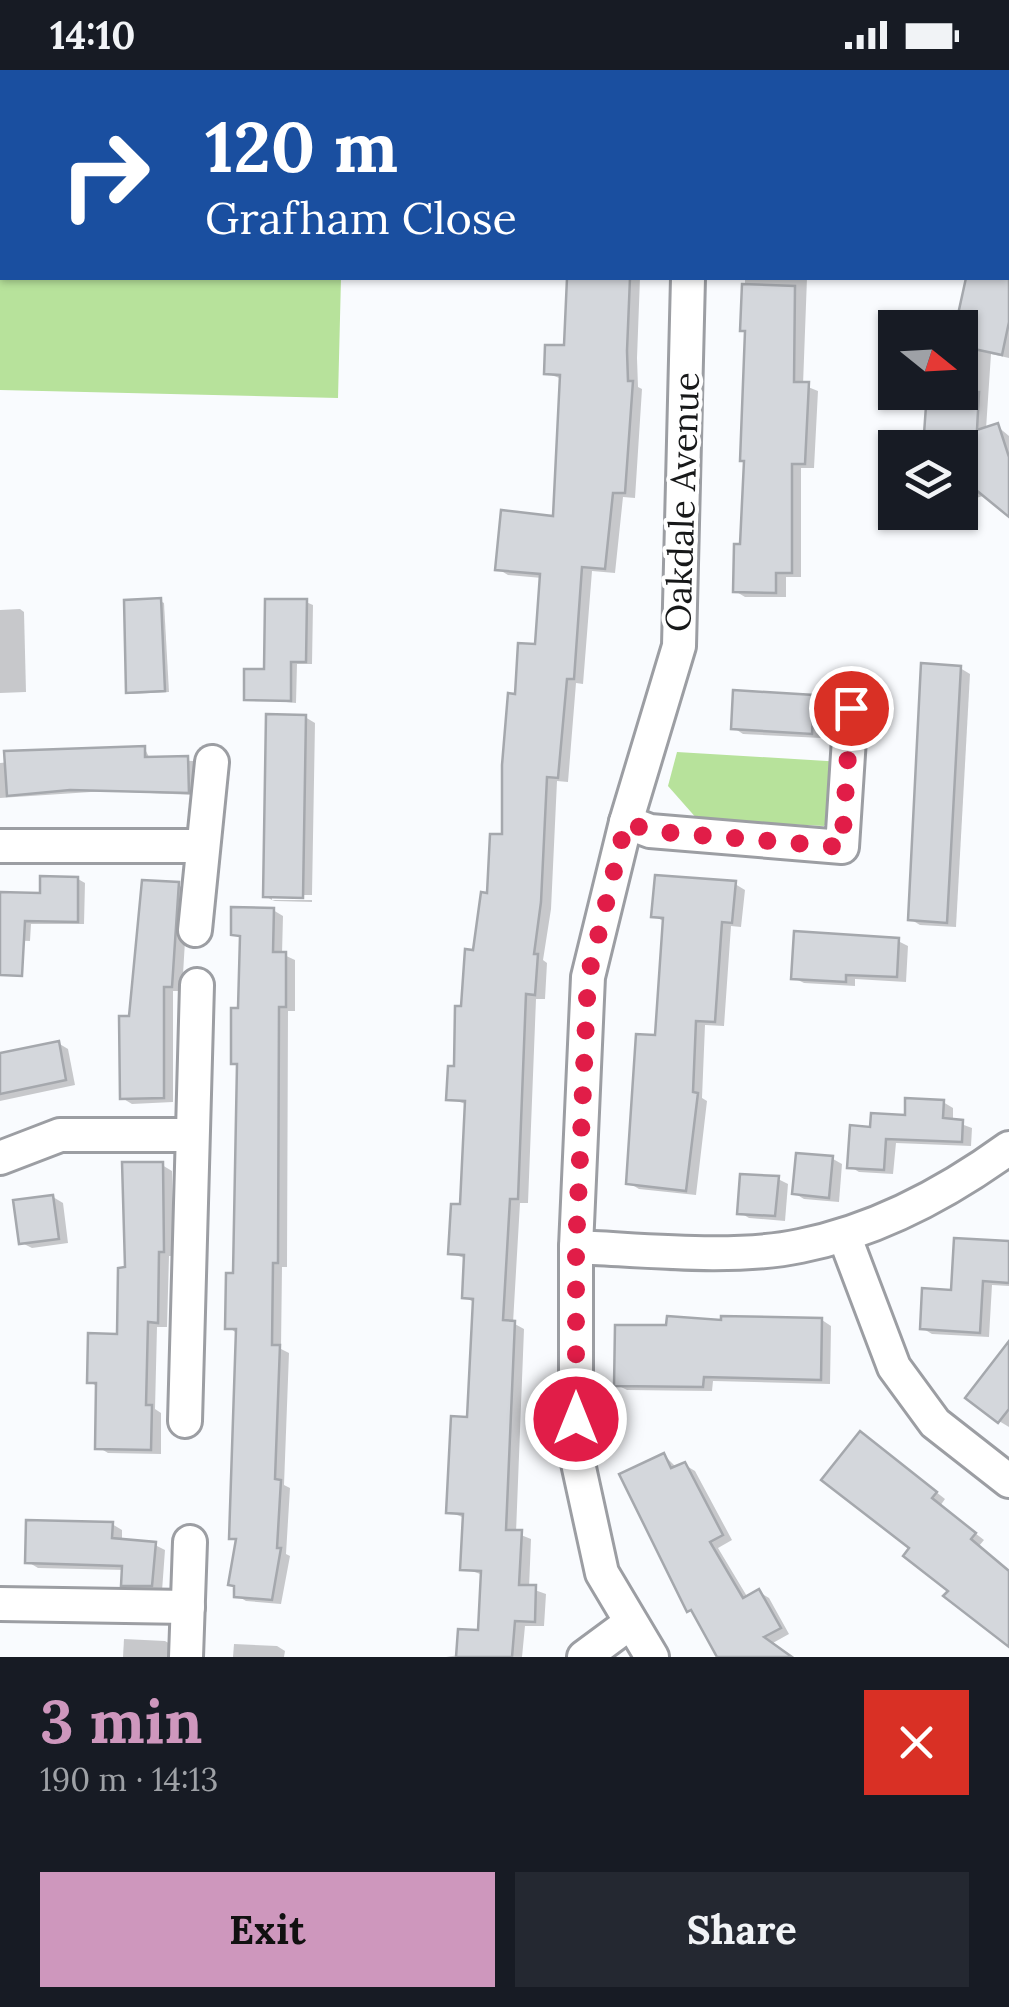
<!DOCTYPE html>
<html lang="en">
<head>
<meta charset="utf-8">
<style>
  body { margin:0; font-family:Lora,serif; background:#242831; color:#f1f3f6; height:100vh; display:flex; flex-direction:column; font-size:38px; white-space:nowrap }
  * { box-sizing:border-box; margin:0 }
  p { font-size:32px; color:#9ea1a6 }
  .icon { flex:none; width:55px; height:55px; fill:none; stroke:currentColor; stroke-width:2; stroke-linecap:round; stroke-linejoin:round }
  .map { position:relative; height:1587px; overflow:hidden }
  .sheet { display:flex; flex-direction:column; background:#171b24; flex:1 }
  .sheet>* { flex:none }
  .hud { position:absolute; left:0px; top:0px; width:1010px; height:210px; box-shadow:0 2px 8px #0004; background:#1a4fa0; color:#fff; overflow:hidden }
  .needle { width:65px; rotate:108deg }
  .controls { position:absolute; left:878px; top:240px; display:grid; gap:20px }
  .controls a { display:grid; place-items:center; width:100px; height:100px; border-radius:0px; background:#171b24; box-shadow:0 2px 8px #0004; font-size:50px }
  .pin { position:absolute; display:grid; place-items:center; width:85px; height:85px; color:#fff; margin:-42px; border:5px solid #fff; border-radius:50%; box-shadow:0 2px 10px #0007 }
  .me { position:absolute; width:110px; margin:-55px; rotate:0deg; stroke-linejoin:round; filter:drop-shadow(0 0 8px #0008) }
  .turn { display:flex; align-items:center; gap:35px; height:210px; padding:0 40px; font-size:45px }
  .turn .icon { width:130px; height:130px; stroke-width:2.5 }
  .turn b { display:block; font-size:70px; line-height:85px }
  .round { display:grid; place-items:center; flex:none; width:105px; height:105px; border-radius:0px; background:#242831 }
  .head { display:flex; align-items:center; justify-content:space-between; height:170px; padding:0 40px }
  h1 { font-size:60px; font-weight:700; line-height:75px; color:#ce97bd }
  .button { display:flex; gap:20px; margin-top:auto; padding:20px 40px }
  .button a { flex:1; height:115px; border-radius:0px; background:#ce97bd; color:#111; font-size:40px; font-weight:700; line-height:115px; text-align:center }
  .button a+a { background:#242831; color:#f1f3f6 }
  .status { display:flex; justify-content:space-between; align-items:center; height:70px; padding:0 50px; background:#171b24; direction:ltr }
  .status svg { height:28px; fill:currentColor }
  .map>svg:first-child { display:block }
  .green { fill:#b7e29b }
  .shadow { fill:#0003 }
  .building { fill:#d4d7dc; stroke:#a5a8ad; stroke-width:2.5 }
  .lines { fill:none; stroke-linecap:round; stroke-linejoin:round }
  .minor-casing { stroke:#9c9ea3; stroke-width:38 }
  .minor { stroke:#fff; stroke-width:32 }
  .route { stroke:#e11d48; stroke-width:18; stroke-dasharray:0 32.4 }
  .labels { text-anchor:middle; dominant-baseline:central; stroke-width:8; stroke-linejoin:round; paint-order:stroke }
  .street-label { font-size:35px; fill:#171819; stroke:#fff }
</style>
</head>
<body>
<div class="status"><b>14:10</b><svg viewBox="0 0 49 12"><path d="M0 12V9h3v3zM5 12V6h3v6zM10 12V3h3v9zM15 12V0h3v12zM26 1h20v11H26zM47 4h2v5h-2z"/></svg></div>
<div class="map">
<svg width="1009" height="1587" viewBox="0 0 1009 1587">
  <rect width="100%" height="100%" fill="#f9fbfe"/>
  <g class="green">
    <path d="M0,74L2,208H341L338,328L0,320Z"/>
    <path d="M677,682L843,692L839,740L824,756L698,750L668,716Z"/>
  </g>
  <g class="shadow">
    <path d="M580,0H648L580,2Z"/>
    <path d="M746,0H836L746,2Z"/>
    <path d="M997,0H1009V288L991,284L986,359L997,356L1009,366V444L986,425L960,433V258L967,208H1008V2Z"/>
    <path d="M569,208H640L637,288L638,317L642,319L635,428L623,427L615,503L592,501L583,614L576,613L568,712L557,711L551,839L543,890L547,893L545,929H536L528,1133H520L513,1253L524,1259L516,1463L531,1469L529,1518L546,1524L544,1556H525L522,1587H446L459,1585L480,1563L483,1505L463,1498L465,1448L449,1442L469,1350L475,1233L465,1227L467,1189L450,1183L463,1137L468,1035L449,1028L475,883L505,767L518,627L537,577L542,508L508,505L498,499L555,448L562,309L546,303L566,278Z"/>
    <path d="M745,208H807L803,315L818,321L814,398H801V507H786V527H745L735,521L743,476Z"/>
    <path d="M160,531L164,533L169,622L132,624L128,621Z"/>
    <path d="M306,532L313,535L312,594H297L296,633L246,628Z"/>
    <path d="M20,539L24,542L26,622L0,623V540Z"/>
    <path d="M960,598L970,604L956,857L920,855L910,849Z"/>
    <path d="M814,627L824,633L821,668L743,664L734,658Z"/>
    <path d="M305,647L315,653L312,825H272V830L265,826Z"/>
    <path d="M145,679L150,689L193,691L194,725L106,721L0,728V693Z"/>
    <path d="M78,809L85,813L84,854H31L30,871L0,870V825L42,826Z"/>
    <path d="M735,814L745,820L741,857L731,856L724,956L705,955L702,1028L707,1031L696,1125L639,1119L629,1113L658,967L665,852L654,846Z"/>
    <path d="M178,815L188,821L182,921H173V1032L132,1034L122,1028L131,948Z"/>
    <path d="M272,830H312V832L275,831Z"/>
    <path d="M273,840L283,846L282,884L295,890V941H288L287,1197H282L281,1279L289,1283L284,1415L290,1418L286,1484L290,1486L281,1534L246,1531L236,1525L238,1472L232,1468L238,1264L228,1257L236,1206L239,996L233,992L241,940L242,869L233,864Z"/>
    <path d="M898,871L908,876L906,912L855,909V916L804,913L794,908Z"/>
    <path d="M58,973L68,979L75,1015L0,1031V985Z"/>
    <path d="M943,1032L953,1038V1051L972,1058L971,1076L896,1073L893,1104L859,1102L849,1096L907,1048Z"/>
    <path d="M833,1089L842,1094L839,1132L804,1129L794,1123Z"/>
    <path d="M162,1095L172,1101L173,1186H169L167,1257H157L155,1339L161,1343V1384L108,1383L98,1377V1317L90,1312L119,1266L128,1199Z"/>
    <path d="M778,1109L788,1114L785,1151L749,1148L739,1142Z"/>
    <path d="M53,1127L63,1133L68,1173L32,1178L22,1173Z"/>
    <path d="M1009,1173V1216L992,1215L989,1267L932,1264L922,1258L954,1222Z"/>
    <path d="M822,1250L831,1256L830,1314L713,1311L712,1321L627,1320L617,1315L723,1253Z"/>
    <path d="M1009,1290V1357L999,1351Z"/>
    <path d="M870,1370L945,1429L940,1436L984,1470L979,1476L1009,1500V1574L913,1478Z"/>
    <path d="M664,1385L677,1398L685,1395L695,1401L732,1470L718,1478L748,1528L759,1522L769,1528L789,1564L771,1574L790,1587H719L670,1506Z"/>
    <path d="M112,1454L122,1460V1472L155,1475L165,1480L162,1521L133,1520L124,1515L125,1500L38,1498L28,1492Z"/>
    <path d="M124,1569L165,1571L172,1575L171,1587H123Z"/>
    <path d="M234,1574L277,1576L285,1581L284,1587H233Z"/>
  </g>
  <g class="building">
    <path d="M567,208H630L627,281L628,311H633L625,423H613L605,499L582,497L574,609H567L558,708L547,707L541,832L534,884H538L535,925L526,924L518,1129H510L503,1250L515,1251L506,1460H522L519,1515H536L535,1552L515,1551L512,1587H456L458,1559L478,1560L481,1501L460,1500L463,1444L446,1443L451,1346L467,1347L473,1229L462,1228L464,1185L448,1184L451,1134H460L465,1031L446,1030L448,996H454L455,936H461L465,879L473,880L481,822L487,823L490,764H502V695L508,623L515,624L518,573L535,574L540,504L495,500L501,440L553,446L560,305L544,304L545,275H564Z"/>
    <path d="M966,208H1009V252L1002,285L960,276V258H955Z"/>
    <path d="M742,214L795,216L794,312H809L805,394H792V503H776V523L733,522L734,474H740L744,391H740L745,261H740Z"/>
    <path d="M927,322H979L977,360L998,353L1009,387V447L976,420L960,425V378H923Z"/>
    <path d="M161,528L165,621L126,623L124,530Z"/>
    <path d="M265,529H307L306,592H291V631L244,630V599H264Z"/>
    <path d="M921,593L961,596L947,853L908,850Z"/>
    <path d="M733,620L814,625L812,664L731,659Z"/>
    <path d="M266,644L306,645L303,828L263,827Z"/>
    <path d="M145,676V687L188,686L189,723L70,720L7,726L4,681Z"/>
    <path d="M655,805L736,811L732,853L722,852L715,952L696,951L693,1022L698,1023L686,1121L626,1114L636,964L655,965L663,848L651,847Z"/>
    <path d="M40,806L78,807V852L25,851L22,906L0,905V822L40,823Z"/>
    <path d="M142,810L179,812L172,917H164V1028L120,1029L119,946H129Z"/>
    <path d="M231,837L274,838L273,882H286V937H279L278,1193H273L272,1275H280L275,1409L281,1410L277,1478H281L272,1530L234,1527V1516L228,1515L236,1469H229L236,1259H225L226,1203H233L237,994H231V938H238L240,866L231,865Z"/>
    <path d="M794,861L899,868L897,907L846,905V912L791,909Z"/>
    <path d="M59,971L66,1010L0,1024V983Z"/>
    <path d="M905,1028L944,1030L943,1048L963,1050L962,1072L886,1069L884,1100L847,1098L850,1055L870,1057L871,1043L905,1045Z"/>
    <path d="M796,1083L833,1086L829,1128L792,1124Z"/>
    <path d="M122,1092H163L164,1182H159L158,1253L148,1252L146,1335H152L151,1380L95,1379L96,1313H87L88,1263L117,1264L118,1198L125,1197Z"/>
    <path d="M740,1104L779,1106L775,1146L737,1144Z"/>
    <path d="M53,1125L59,1169L19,1174L13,1130Z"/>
    <path d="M954,1168L1009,1171V1213L983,1211L980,1263L920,1259L922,1218L951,1220Z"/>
    <path d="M667,1246L721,1250V1246L822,1248L821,1310L704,1307L703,1317L614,1316L615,1255H666Z"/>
    <path d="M1009,1271V1339L998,1353L965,1328Z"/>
    <path d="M860,1361L937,1422L932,1428L976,1463L971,1469L1009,1501V1577L943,1526L948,1521L903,1486L909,1478L821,1410Z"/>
    <path d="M664,1383L671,1398L685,1392L723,1465L710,1472L743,1528L759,1519L781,1558L764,1567L792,1587H717L691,1540L687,1542L619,1404Z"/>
    <path d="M26,1450L113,1452L112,1468L156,1472L152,1516H121L122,1496L25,1493Z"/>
  </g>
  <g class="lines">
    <g class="minor-casing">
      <g id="minor">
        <path d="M693,2V0"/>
        <path d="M626,752L650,761L842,777L851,638"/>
        <path d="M0,776H202"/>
        <path d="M195,860L212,692"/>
        <path d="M0,1088L60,1065H192"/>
        <path d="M844,1165L894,1297L935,1353L1009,1411"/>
        <path d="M576,1177C644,1180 734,1190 800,1176C876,1161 947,1123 1009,1078"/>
        <path d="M185,1351L197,915"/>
        <path d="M0,1534L188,1537"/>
        <path d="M186,1587L190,1472"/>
        <path d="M584,1587L630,1553"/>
        <path d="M652,1587L602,1503L576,1384V1177L588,907L626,752L679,576L688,208"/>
      </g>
    </g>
    <use href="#minor" class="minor"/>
  </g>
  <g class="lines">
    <path class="route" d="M576,1349V1177L588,907L626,752L650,761L842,777L851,638"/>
  </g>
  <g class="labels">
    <g class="street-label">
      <text transform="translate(682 432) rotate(-88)">Oakdale Avenue</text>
    </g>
  </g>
</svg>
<div class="controls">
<a><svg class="needle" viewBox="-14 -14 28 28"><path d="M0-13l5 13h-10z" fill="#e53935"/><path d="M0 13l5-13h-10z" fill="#9ea1a6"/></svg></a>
<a><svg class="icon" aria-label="layers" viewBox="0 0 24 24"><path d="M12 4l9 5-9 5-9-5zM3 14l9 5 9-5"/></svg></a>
</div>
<div class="pin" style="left:851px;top:638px;background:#d93025"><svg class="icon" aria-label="arrive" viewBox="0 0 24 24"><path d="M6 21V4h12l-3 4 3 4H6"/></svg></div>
<svg class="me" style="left:576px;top:1349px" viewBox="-20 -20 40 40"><circle r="17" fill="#e11d48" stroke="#fff" stroke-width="3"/><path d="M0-11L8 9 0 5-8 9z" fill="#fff"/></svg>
<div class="hud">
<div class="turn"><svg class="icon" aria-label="right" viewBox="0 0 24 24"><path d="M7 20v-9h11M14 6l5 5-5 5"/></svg><div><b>120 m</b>Grafham Close</div></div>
</div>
</div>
<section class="sheet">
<div class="head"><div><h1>3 min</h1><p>190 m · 14:13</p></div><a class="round" style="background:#d93025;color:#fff"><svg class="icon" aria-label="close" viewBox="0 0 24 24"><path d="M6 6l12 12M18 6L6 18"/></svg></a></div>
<div class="button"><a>Exit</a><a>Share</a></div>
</section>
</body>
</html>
